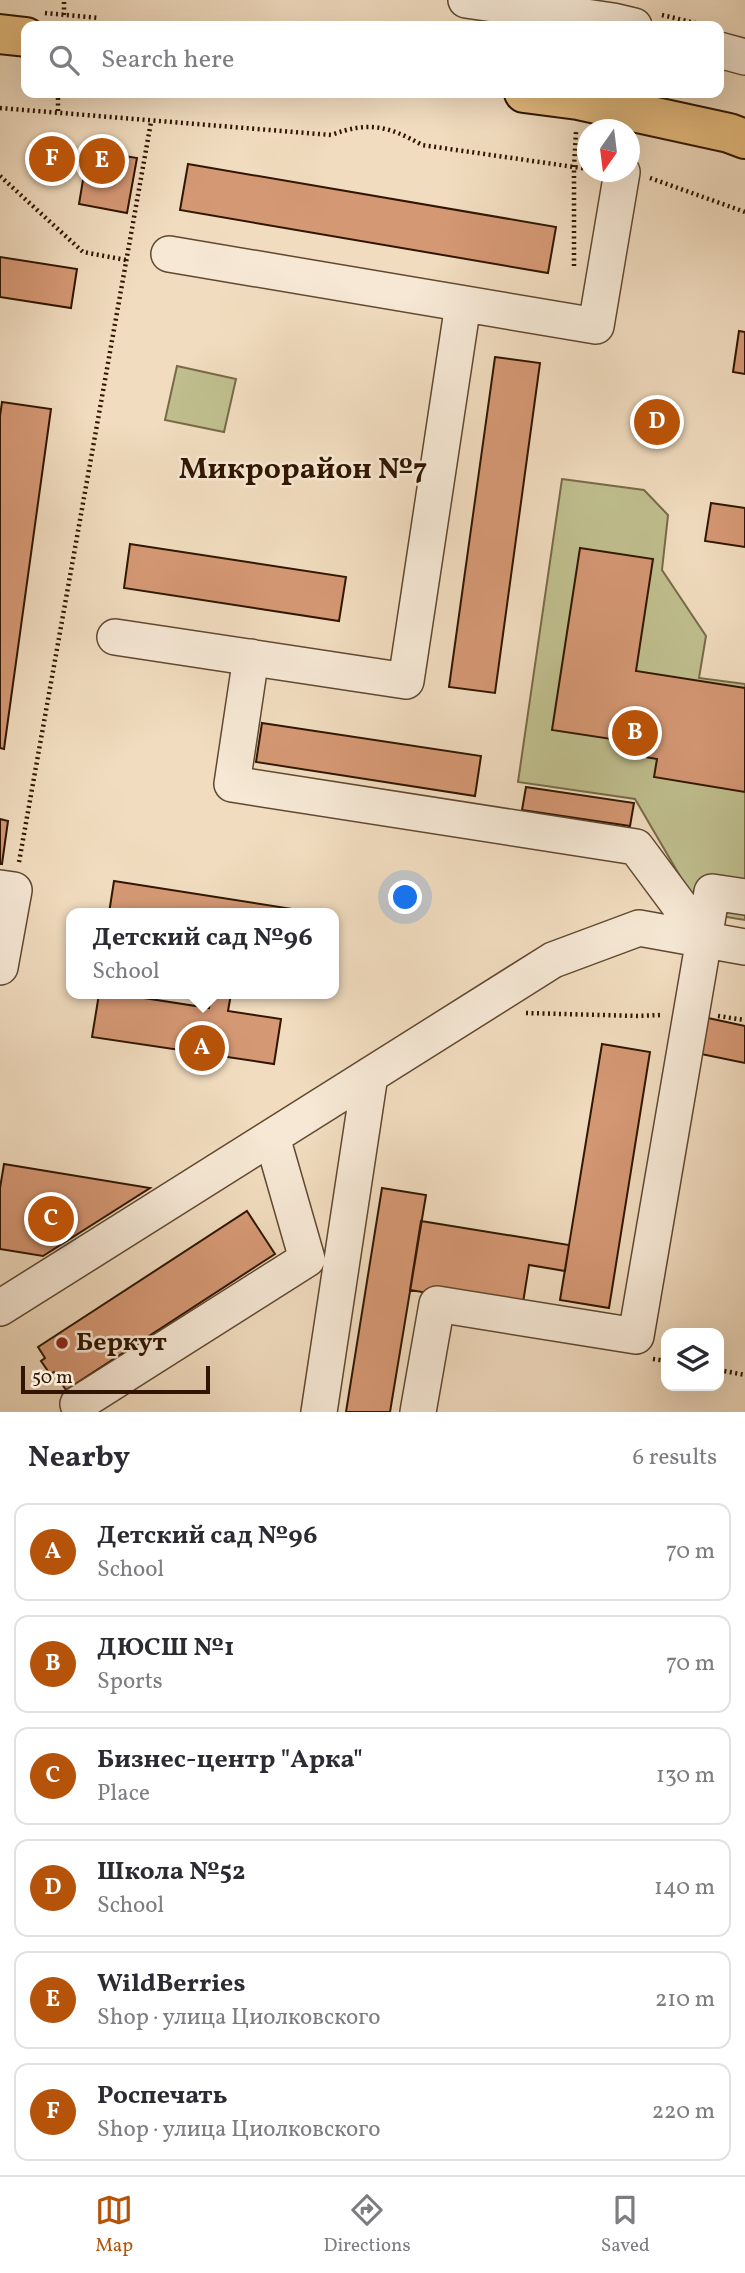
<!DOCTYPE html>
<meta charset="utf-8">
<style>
:root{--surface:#fff;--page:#f2f2f3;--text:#2b2b33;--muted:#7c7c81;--line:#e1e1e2;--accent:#b45309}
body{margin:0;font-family:Vollkorn,serif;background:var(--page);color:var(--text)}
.controls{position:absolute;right:21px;bottom:21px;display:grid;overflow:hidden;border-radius:14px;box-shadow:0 7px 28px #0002}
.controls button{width:63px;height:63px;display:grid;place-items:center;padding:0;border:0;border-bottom:2px solid var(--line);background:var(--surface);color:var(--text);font:35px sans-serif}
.compass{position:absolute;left:577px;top:119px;width:63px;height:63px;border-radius:50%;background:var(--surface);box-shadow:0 7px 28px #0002;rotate:194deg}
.scale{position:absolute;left:21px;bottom:18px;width:189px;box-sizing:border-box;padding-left:7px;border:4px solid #301600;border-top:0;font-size:19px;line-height:24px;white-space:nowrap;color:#301600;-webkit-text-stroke:5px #f6e8d5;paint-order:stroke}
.you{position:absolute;left:406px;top:898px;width:24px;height:24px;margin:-18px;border:5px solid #fff;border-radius:50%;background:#1a73e8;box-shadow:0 0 0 10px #1a73e833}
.badge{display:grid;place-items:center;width:46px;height:46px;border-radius:50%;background:var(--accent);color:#fff;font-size:23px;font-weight:700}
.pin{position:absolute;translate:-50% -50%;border:4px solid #fff;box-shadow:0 2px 7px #0006}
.popup{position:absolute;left:66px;top:908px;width:273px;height:91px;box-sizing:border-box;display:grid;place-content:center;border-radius:14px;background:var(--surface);filter:drop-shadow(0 2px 5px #0005);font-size:23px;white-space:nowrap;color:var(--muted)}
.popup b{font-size:26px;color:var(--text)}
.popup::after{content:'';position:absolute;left:50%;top:100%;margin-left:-14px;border:14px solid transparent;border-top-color:var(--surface)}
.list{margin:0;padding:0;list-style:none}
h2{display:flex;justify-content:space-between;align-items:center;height:91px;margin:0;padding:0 28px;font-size:30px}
h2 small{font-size:23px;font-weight:400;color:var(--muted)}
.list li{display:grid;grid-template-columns:46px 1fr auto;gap:21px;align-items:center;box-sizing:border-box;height:98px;margin:0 14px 14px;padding:0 14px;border:2px solid var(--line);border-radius:14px}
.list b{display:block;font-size:26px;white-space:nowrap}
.list p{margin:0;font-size:23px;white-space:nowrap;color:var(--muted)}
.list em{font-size:23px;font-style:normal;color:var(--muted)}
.icon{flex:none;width:38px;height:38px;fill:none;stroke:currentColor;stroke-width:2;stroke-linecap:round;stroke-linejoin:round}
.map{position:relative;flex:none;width:745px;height:1412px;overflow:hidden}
.search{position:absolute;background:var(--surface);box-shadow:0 7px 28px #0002;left:21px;right:21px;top:21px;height:77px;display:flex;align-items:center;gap:18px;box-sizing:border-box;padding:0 24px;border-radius:14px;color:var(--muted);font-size:26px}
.sheet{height:763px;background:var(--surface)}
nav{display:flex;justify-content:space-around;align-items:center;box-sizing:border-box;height:98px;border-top:2px solid var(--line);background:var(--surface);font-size:19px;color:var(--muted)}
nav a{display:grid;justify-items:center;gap:4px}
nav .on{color:var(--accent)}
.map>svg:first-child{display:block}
.green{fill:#c0bf8e;stroke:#786a47;stroke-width:2}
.building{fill:#d59874;stroke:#301600;stroke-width:2}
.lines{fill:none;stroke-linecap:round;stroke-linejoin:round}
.minor-casing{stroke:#604830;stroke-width:38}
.major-casing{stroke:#301600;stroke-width:42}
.path{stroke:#301600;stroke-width:4.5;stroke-dasharray:2 3.5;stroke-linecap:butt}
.minor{stroke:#f6e8d5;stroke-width:35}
.major{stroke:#e8be80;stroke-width:38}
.poi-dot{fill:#8f2418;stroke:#f6e8d5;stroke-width:2.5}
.labels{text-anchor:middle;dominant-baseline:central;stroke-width:5;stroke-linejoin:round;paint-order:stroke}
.poi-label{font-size:26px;font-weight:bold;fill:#301600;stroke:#f6e8d5;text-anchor:start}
.quarter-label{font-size:30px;font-weight:bold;fill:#301600;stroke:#f6e8d5}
</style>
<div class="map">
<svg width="745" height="1412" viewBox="0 0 745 1412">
<rect width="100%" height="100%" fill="#f1dcbf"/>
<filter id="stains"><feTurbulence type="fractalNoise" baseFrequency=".00286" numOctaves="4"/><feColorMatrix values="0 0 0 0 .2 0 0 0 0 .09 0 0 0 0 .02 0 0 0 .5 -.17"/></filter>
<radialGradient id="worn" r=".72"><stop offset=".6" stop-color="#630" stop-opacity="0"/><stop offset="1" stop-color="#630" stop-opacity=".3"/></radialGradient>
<path class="green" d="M 177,366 L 236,379 L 224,432 L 165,420 Z
M 562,479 L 644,490 L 668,515 L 662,570 L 706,636 L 699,678 L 745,684 L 745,920 L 697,912 L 691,895 L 635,799 L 518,782 Z"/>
<path class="building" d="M 88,150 L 137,158 L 127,213 L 79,204 Z
M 188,164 L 556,227 L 548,273 L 180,210 Z
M 0,257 L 77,269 L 71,308 L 0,297 Z
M 739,331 L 745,332 L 745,374 L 733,372 Z
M 495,357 L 540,363 L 495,693 L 449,687 Z
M 2,402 L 51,409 L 4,749 L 0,748 L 0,416 Z
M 711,503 L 745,508 L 745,547 L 705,541 Z
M 130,544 L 346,577 L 339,621 L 124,588 Z
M 580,548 L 653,559 L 636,671 L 745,688 L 745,792 L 654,777 L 657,759 L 623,753 L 625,741 L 552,730 Z
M 262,723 L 481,756 L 475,796 L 256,762 Z
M 526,787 L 634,803 L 630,826 L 522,810 Z
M 0,819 L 8,821 L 2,864 L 0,864 Z
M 114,881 L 299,910 L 299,913 L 109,913 Z
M 99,994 L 118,994 L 209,1008 L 211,994 L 231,994 L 228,1011 L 281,1019 L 274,1064 L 92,1037 Z
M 708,1018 L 745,1026 L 745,1063 L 701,1054 Z
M 602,1044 L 650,1052 L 609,1308 L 560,1300 Z
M 4,1164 L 150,1188 L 43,1256 L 0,1249 L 0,1188 Z
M 382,1188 L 426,1195 L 390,1412 L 346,1412 Z
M 247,1211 L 275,1254 L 66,1390 L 54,1372 L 50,1374 L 41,1361 L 45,1358 L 38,1347 Z
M 421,1221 L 569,1245 L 565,1271 L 529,1265 L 522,1309 L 410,1290 Z"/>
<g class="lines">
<defs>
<path id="minor" d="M 466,0 L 613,21 L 634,26
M 719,50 L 745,57
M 169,254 L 596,326 L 622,172
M 115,637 L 406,681 L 463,304
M 251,657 L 232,784 L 636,847 L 705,940
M 0,888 L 14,890 L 0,967
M 0,1308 L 553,960 L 639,928 L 745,947
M 78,1404 L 307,1259 L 272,1137
M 319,1412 L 370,1075
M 418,1412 L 437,1304 L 636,1336 L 712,892 L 745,897"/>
<path id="major" d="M 0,34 L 26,37
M 524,93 L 578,100 L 729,133 L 745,139"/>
</defs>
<use href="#minor" class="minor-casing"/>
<use href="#major" class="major-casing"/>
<path class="path" d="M 45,13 L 99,18
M 64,15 L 64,0
M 662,15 L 704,25
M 0,108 L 331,135 C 368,121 389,126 422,145 L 588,169
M 58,111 L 58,93
M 0,176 L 83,252 L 126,260
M 650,178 L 745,212
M 574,266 L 574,167 L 576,132
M 19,862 L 151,122
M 526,1013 L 638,1016 L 661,1015
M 718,1016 L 745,1020
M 653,1359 L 666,1361
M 719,1370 L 745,1375"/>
<use href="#minor" class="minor"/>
<use href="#major" class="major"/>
</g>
<circle class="poi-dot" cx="62" cy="1343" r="7"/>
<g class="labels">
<g class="poi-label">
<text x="76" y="1343">Беркут</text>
</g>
<g class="quarter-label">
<text x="303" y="470">Микрорайон №7</text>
</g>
</g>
<rect width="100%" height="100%" filter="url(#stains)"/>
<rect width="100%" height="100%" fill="url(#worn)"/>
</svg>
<div class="controls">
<button><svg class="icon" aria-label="layers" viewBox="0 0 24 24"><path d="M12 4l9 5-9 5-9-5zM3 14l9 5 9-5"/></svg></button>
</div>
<svg class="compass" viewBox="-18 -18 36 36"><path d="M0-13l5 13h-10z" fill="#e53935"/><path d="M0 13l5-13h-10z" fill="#7c7c81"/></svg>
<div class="scale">50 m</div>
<div class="you"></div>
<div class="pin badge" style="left:202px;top:1048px">A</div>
<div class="popup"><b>Детский сад №96</b>School</div>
<div class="pin badge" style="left:635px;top:733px">B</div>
<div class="pin badge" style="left:51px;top:1219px">C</div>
<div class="pin badge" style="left:657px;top:422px">D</div>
<div class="pin badge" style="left:102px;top:161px">E</div>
<div class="pin badge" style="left:52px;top:159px">F</div>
<div class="search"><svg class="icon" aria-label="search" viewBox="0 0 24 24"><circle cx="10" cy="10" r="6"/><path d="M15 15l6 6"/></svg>Search here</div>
</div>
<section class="sheet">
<h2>Nearby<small>6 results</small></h2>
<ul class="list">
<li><span class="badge">A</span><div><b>Детский сад №96</b><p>School</p></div><em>70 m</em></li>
<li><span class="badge">B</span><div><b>ДЮСШ №1</b><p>Sports</p></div><em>70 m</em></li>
<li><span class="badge">C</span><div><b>Бизнес-центр &quot;Арка&quot;</b><p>Place</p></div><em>130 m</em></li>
<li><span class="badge">D</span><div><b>Школа №52</b><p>School</p></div><em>140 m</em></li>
<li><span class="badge">E</span><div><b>WildBerries</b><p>Shop · улица Циолковского</p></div><em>210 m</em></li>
<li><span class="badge">F</span><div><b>Роспечать</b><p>Shop · улица Циолковского</p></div><em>220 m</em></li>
</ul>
</section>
<nav>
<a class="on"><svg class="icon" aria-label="map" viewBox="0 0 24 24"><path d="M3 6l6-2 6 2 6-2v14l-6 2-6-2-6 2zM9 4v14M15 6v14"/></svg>Map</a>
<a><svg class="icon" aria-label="directions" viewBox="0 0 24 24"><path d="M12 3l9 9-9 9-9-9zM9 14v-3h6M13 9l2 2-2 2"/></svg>Directions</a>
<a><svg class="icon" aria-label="saved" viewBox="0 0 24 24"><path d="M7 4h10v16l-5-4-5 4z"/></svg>Saved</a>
</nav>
